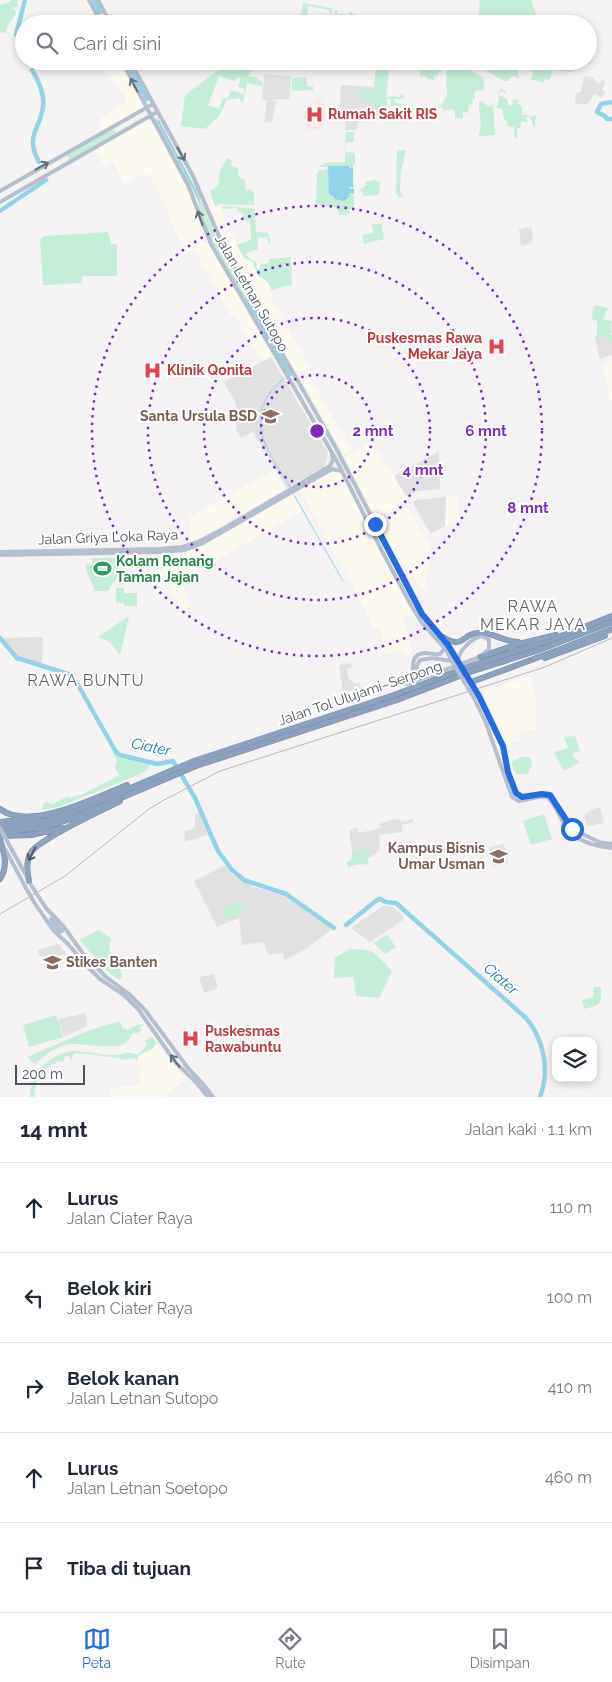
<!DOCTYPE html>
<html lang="id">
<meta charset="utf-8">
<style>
:root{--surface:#fff;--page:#f6f6f7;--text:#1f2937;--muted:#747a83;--line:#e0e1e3;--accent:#236bde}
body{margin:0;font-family:Raleway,sans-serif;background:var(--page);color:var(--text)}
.controls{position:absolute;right:15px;bottom:15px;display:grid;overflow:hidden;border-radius:10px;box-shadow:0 2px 8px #0003}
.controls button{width:45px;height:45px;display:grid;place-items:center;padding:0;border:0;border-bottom:1px solid var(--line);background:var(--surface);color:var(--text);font:25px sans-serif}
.scale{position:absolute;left:15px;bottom:12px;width:70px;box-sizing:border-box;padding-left:5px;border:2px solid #4b545f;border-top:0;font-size:14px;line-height:18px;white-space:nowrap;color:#4b545f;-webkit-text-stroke:4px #fff;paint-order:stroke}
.stop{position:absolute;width:15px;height:15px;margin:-11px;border:4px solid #236bde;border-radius:50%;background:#fff}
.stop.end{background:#236bde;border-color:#fff;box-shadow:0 1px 5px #0008}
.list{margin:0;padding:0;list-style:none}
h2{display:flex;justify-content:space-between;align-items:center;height:65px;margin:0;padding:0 20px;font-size:21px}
h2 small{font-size:16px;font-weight:400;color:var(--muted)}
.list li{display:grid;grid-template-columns:32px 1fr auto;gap:15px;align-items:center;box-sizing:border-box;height:90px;padding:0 20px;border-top:1px solid var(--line)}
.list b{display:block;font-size:19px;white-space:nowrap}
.list p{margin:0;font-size:16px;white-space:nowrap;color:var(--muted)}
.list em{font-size:16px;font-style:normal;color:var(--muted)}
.icon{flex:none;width:28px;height:28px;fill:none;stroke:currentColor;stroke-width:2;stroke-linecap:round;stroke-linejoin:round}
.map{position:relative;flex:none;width:612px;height:1097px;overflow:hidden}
.search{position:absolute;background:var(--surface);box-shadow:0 2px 8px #0003;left:15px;right:15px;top:15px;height:55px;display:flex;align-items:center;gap:12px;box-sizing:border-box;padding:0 18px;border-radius:28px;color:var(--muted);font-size:19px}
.sheet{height:515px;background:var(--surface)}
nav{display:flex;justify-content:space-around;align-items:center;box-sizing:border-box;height:70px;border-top:1px solid var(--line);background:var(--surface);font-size:14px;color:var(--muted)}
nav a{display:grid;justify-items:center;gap:2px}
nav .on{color:var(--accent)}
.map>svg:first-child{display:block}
.commercial{fill:#fcf9ef}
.education{fill:#e2e1e1}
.medical{fill:#fbe9e6}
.green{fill:#c4eed7;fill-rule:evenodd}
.water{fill:#93d3e9}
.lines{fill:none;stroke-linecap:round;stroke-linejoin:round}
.stream{stroke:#93d3e9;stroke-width:1}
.river{stroke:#93d3e9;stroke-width:4.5}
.highway-casing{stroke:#788daa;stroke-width:6}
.major{stroke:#b4c0cf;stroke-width:4}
.highway{stroke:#8da2be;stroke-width:5}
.rail{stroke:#b5b7bc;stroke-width:1}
.major-bridge{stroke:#b4c0cf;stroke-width:4}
.oneway{stroke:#656f7b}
.oneway2{stroke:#525c68}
.route{stroke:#236bde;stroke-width:6}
.ring{fill:none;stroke:#7b2cbf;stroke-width:2.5;stroke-dasharray:2.5 5}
.labels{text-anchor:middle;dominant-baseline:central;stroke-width:4;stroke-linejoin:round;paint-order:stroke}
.health-label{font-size:14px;font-weight:bold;fill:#be3a42;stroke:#fff;text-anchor:start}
.street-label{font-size:14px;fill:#4b545f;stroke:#fff}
.education-label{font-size:14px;font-weight:bold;fill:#785e54;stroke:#fff;text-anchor:end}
.leisure-label{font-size:14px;font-weight:bold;fill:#27864d;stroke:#fff;text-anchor:start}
.water-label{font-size:15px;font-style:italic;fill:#137da2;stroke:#fff}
.quarter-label{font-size:16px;letter-spacing:1px;fill:#5f6267;stroke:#fff}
.centre{fill:#7b2cbf;stroke:#fff;stroke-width:2.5}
.ring-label{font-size:15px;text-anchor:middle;font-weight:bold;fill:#7b2cbf;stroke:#fff;stroke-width:4;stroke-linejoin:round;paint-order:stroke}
</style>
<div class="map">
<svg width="612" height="1097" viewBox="0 0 612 1097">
<rect width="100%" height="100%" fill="#f4f2f2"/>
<path class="commercial" d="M 106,61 L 119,61 L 142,104 L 139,110 L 101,132 L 99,128 L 101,118 L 125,103 L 125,98 L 103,63 Z
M 145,122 L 152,124 L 189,191 L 203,235 L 201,236 L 202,241 L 209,245 L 271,354 L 271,357 L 262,361 L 234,314 L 231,316 L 194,249 L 186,253 L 175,232 L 167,211 L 149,175 L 143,174 L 125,184 L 112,161 L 104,166 L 95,151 L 96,148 Z
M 222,206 L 227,225 L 244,258 L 252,261 L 259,277 L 264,279 L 269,284 L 272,292 L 271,299 L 311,368 L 299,372 L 293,367 L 257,307 L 221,239 L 211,209 Z
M 612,359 L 612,406 L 603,368 L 604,364 Z
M 309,377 L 352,450 L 344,454 L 303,383 Z
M 372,442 L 408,499 L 377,518 L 375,516 L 345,457 Z
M 274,470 L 285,490 L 190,542 L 190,517 Z
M 334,470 L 339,472 L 411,606 L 410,615 L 403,618 L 412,650 L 410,655 L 404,656 L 402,651 L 384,655 L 380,628 L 371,628 L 367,613 L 299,488 Z
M 292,493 L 302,511 L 180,582 L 193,606 L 182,611 L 161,576 L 162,567 Z
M 457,496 L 459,525 L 445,525 L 446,497 Z
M 405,508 L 408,508 L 431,548 L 430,572 L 425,577 L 426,587 L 422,590 L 405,562 L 399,565 L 379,524 Z
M 531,676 L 533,691 L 535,691 L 537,719 L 535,719 L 537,729 L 520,732 L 521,741 L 504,744 L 493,714 L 482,692 Z
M 157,1044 L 185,1080 L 166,1095 L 167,1097 L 111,1097 L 111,1088 L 137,1085 L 140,1081 L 141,1072 L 137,1063 L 136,1056 Z"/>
<path class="education" d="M 264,74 L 291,76 L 290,99 L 270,100 L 276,101 L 272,123 L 264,122 L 267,100 L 262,100 Z
M 584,76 L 593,78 L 597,83 L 600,84 L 601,80 L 606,81 L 602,90 L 605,92 L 602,98 L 594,94 L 588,104 L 575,104 L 576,93 L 581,92 Z
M 341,85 L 377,87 L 374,113 L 359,112 L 357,130 L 345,130 L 346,111 L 340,110 Z
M 531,227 L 533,237 L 532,243 L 521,246 L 519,229 Z
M 611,335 L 612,335 L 612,354 L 602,359 L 599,357 L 595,337 L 609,338 Z
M 271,357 L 328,453 L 324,467 L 287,488 L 253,432 L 241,438 L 236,429 L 236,404 L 224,382 Z
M 439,451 L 440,489 L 419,491 L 406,496 L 394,476 Z
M 446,497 L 445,526 L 431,534 L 414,505 L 414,502 L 416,500 Z
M 43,637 L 42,665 L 18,657 L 2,638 Z
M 351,663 L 352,667 L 347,669 L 348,677 L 354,683 L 360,683 L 361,689 L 343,692 L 339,665 Z
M 600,807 L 604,823 L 587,826 L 584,815 L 590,810 Z
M 199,813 L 208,835 L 185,842 L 184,831 L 195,828 L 195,814 Z
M 400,819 L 401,822 L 412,819 L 414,822 L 402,825 L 402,832 L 379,835 L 380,849 L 372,857 L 368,847 L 352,851 L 349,830 L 357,827 L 359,833 L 381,828 L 380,824 L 390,820 Z
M 504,844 L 508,864 L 493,866 L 489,847 Z
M 225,865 L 233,875 L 254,887 L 286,897 L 332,929 L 306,949 L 285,960 L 282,953 L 268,955 L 264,942 L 242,945 L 239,918 L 217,927 L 194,881 Z
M 383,906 L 393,907 L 403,916 L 403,920 L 370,942 L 352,929 L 352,927 Z
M 58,944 L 67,954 L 57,956 L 60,969 L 45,970 L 44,956 L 38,955 L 38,950 Z
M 214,974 L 218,988 L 204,993 L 199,977 Z
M 86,1013 L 87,1026 L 64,1037 L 58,1019 Z"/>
<path class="medical" d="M 315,98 L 321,98 L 321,103 L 325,103 L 323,130 L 306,130 L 307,119 L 304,119 L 303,110 L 306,110 L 306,108 L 311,108 L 311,104 L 315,103 Z"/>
<path class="green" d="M 12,0 L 18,0 L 17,2 L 18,7 L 9,8 L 14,9 L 16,14 L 7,26 L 6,33 L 0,32 L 0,5 L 6,4 Z
M 480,0 L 531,0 L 538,19 L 544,24 L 451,24 L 451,21 L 478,20 Z
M 303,3 L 332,8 L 331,24 L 302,23 L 300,19 ZM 308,6 L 330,10 L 330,20 L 325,20 L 324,22 L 312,20 L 312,17 L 307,17 Z
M 335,10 L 337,10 L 337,14 L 340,14 L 340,13 L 345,14 L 347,18 L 349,18 L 349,12 L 352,12 L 352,14 L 356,14 L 356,17 L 362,20 L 366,14 L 366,23 L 367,24 L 335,24 Z
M 227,61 L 261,61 L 263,66 L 256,66 L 248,76 L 258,78 L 258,80 L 262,81 L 262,86 L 247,83 L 243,102 L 241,102 L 240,98 L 227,100 L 219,116 L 205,129 L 181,126 L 185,95 L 224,66 ZM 219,76 L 235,81 L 237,77 L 241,78 L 238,87 L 244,89 L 244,94 L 231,90 L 228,98 L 223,98 L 219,109 L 208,105 Z
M 376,61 L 390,65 L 386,98 L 392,96 L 400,97 L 401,93 L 405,97 L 404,99 L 394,99 L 394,103 L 403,104 L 399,107 L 391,106 L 391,99 L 387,99 L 386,112 L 379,115 L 374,113 L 375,103 L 358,99 L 359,89 L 376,89 L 376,87 L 374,87 Z
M 446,61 L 453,61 L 484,78 L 484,90 L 474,91 L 475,98 L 472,100 L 473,104 L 469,105 L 468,113 L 463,112 L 463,118 L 455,118 L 455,111 L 452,109 L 443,110 L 443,108 L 440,107 L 447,96 Z
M 470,61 L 493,61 L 493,64 L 509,63 L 509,61 L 572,61 L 570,67 L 574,70 L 574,71 L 571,71 L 571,72 L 553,70 L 549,80 L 545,79 L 544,83 L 529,79 L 532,77 L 533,72 C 527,68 522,67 517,68 L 519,78 L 512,76 L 508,81 L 504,81 Z
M 421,65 L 432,65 L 432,68 L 436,68 L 436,65 L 441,66 L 441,72 L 439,72 L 438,76 L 434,76 L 435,80 L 427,79 L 427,77 L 420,76 Z
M 306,77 L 307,86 L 313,86 L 313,90 L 292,91 L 292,78 Z
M 500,88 L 507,92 L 505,94 L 504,92 L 500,91 L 499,95 L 507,99 L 509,106 L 513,105 L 512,100 L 517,99 L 519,101 L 518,103 L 522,107 L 522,114 L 533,116 L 536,115 L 537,116 L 535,120 L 535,127 L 533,126 L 530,116 L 526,117 L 528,122 L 521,122 L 520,128 L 517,128 L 517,139 L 514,138 L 514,127 L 508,126 L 506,120 L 504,119 L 502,109 L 496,108 L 497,106 L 500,106 L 498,106 L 499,94 L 495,93 L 499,92 Z
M 482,101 L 489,107 L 493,105 L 495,135 L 479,136 L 481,123 L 479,106 L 479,103 Z
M 157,117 L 201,197 L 216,238 L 252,303 L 248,305 L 209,237 L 197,199 L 155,119 ZM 159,120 L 197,192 L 203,204 L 201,204 L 157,121 Z
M 113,129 L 116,133 L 68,161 L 69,158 L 67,155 L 103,134 Z
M 346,132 L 354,132 L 354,142 L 346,142 L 346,152 L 355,153 L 355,164 L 353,165 L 354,209 L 349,209 L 350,214 L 339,215 L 338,210 L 334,207 L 316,204 L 317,174 L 319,170 L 327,170 L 327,167 L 319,167 C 327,159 336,164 345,162 Z
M 397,150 L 406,150 L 401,172 L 400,192 L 404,197 L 400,197 L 396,194 Z
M 229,158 L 232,161 L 231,166 L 239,169 L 238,175 L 241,179 L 245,179 L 246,191 L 250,189 L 254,194 L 254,205 L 219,204 L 215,206 L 210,191 L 218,186 C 219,175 220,165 229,158 Z
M 375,180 L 380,182 L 379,195 L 364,196 L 363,193 L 360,190 L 367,185 L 364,182 Z
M 222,206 L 255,209 L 256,232 L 268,233 L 271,243 L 268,243 L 268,237 L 257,238 L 258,249 L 245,254 L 253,261 L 256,261 L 257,269 L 260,269 L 260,265 L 269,263 L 269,259 L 291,257 L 292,285 L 281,287 L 272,291 C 269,283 267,279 259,277 L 252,261 L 244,258 L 237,245 L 251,240 L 250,221 L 244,220 L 243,213 L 238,212 L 237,208 L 223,209 Z
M 371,224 L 382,224 L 384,239 L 364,244 L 362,235 L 374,233 Z
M 108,232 L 111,244 L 117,244 L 117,276 L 82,276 L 82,283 L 43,285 L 40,240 L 44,236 Z
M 595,305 L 608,308 L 603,319 L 612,321 L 611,335 L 612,336 L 612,342 L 608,340 L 609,338 L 595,337 L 597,334 L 597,321 L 592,320 L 593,307 L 595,307 Z
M 92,558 L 117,558 L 117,578 L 112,584 L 108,591 L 95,591 C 92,579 86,578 86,564 L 92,564 Z
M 116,588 L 124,588 L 124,593 L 137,593 L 137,606 L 124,606 L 124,603 L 116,603 Z
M 129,616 L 120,655 L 110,642 L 98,637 Z
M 575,736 L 580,751 L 573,753 L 573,756 L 580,762 L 564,771 L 554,752 L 568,748 L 564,737 Z
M 115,752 L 120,757 L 150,764 L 146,771 L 133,777 L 59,807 L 41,810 L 45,802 L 53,804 L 68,796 L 69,798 L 83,794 L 120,775 L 115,768 L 117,760 L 113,753 Z
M 521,757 L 530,757 L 532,763 L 528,774 L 517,774 L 513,769 L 512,762 Z
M 544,814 L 552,839 L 531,845 L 523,821 Z
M 368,847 L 372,857 L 367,858 L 369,864 L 354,865 L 349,868 L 346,863 L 352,859 L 352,851 Z
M 238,899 L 245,912 L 227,921 L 221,908 Z
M 98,930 L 111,938 L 109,950 L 121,971 L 122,978 L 119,980 L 104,969 L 80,940 Z
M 387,935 L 396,947 L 385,954 L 374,943 Z
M 349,949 C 375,949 374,952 392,971 L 379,998 L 356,996 L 353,977 L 334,978 L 335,958 Z
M 594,987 L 601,987 C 601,1004 601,1005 584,1009 L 582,1000 L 593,997 Z
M 56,1015 L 63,1037 L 29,1047 L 23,1025 Z
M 120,1021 L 122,1028 L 128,1030 L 134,1026 L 143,1024 L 143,1026 L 140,1026 L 141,1030 L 138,1033 L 133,1033 L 126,1043 L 119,1046 C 79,1050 72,1031 35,1064 L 27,1057 L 90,1030 Z
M 151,1037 L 152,1037 L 157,1044 L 154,1046 L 154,1048 L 138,1056 L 138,1060 L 134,1058 L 121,1060 L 120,1058 L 77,1053 L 72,1056 L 72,1061 L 68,1056 L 65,1056 L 63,1062 L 57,1061 L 55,1064 L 52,1064 L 37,1077 L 34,1097 L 30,1097 C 30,1074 51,1052 74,1051 C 87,1051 100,1055 113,1055 C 125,1055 126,1050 138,1055 L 142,1049 L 143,1050 L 147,1043 L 145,1043 L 145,1041 Z"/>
<path class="water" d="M 159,120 L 197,192 L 203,208 L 157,121 Z
M 328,166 L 349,166 L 349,168 L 353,168 L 353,182 L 349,183 L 353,183 L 353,187 L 349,186 L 349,189 L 354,189 L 354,193 L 349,193 L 349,196 L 344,201 L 335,199 L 333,196 L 329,194 Z"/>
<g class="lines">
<path class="stream" d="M 284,378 C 280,383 274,387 270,393 C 245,426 273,458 290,487
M 294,495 L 343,581"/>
<path class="river" d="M 94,0 L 100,12
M 105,20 L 107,24
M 24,44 L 22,40 L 16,35 L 25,0
M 27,61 L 28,64
M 127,61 L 147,99
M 32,70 C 38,79 45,95 43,107 C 39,132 25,135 39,162
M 612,102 L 601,104 L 597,112 L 605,116 L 607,119 L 612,119
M 0,211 L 46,180
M 248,299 L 290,374
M 0,638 L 17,658 L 68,674 L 78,685 L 116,752 L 120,755 L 157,764 L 173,761 L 195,798 L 218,851 L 232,870 L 244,880 L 286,894 L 334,928
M 346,925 L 377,900 L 380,899 L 386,902 L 396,903 L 526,1018 C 544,1039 550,1071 540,1097"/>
<defs>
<path id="highway" d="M 441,636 C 465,651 460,634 478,633 C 490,631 504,642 518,642
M 480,657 L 515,645 L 556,635
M 545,658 L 605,636
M 472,684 L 474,681 L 558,650 L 612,629
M 0,809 C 30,832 97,797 127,785
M 0,822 L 39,818
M 0,827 L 38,823 L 72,813 L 194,761 L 394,695 L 468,667 L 556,638 L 612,616
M 0,832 L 39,828 L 74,818 L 196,766 L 397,700 L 470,672 L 539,650 L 612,622
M 0,836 L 31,835 L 63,828
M 0,879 C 8,867 5,854 0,840
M 29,881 C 27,872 26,862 30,854 C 36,840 103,810 120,801"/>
</defs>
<use href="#highway" class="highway-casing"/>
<path class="major" d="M 89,0 L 102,24
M 98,0 L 111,24
M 122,61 L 188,185 L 211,244 L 338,463 L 384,555 L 411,605 L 422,623 L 447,651 L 453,663
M 130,61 L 193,176 L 222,243 L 254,304 L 336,448 L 416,603 L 425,619 L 448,645 L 458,662
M 0,191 L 153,104
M 0,202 L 157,112
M 0,552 L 160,549 L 182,547 L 198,542 L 223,529 L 330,466 L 333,460 L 332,455
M 0,555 L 160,552 L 184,550 L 203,543 L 332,469 L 341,471
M 427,676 C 420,676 416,672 417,665 L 420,660 L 433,658 L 451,661
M 409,683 C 418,671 406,656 424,653 C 429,653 435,655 440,654 L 444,649
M 407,684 L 480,657 L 489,649 L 489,640 L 482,636 C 472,638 459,650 458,661
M 479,696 L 505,752 L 508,772 L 516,793 L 522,797 L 541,794 L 550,795 L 572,829 L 599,842 L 612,844
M 474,698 L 486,723 L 512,797 L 519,801 C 527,801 537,795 546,797 C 554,799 562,824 569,831 C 580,842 598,847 612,848
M 7,841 L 27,877
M 5,849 L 26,888
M 40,899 L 46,908 L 64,927 L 84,955 L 106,977 L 129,994 L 145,1010 L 188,1068 L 203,1084 L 213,1097
M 34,902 L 53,930 L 68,944 L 84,963 L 100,979 L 124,995 L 138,1009 L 176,1063 L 196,1082 L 208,1097
M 49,922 L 58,932 L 62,931 L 51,919"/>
<use href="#highway" class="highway"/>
<path class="rail" d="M 0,914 L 65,876 L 149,809 L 164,800 L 220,771 L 545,667 L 612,638"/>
<path class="major-bridge" d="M 458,662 L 479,696
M 453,663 L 474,698
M 0,828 L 7,841
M 31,885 L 40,899
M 26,888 L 34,902"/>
</g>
<defs><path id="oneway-shaft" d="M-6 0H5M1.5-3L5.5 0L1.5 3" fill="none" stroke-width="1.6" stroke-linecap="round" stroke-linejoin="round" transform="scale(1.25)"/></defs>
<g class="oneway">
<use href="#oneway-shaft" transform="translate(134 85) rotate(-118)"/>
<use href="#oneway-shaft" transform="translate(181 154) rotate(61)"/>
<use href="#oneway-shaft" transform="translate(42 166) rotate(-29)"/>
<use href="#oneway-shaft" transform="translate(200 218) rotate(-109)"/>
<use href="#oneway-shaft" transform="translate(175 1061) rotate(-127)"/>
</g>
<use class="oneway2" href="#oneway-shaft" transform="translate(32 854) rotate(117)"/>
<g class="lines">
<path class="route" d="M 375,524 L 422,614 L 448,645 L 479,696 L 503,746 L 508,772 L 516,793 L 522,797 L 542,794 L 550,795 L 572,829"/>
</g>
<g class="ring">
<circle cx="317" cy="431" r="56"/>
<circle cx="317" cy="431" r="113"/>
<circle cx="317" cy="431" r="169"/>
<circle cx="317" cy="431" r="225"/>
</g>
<defs>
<symbol id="hospital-bare" viewBox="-9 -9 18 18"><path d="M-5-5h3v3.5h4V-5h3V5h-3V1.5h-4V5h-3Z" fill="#e0444e" stroke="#fff" stroke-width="2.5" paint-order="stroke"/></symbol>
<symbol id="school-bare" viewBox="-9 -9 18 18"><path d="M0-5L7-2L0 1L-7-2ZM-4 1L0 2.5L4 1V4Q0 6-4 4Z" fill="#8d6e63" stroke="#fff" stroke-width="2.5" paint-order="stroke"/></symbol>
<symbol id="stadium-bare" viewBox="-9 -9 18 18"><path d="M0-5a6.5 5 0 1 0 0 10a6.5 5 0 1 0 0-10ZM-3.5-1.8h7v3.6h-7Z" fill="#2e9e5b" stroke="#fff" stroke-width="2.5" paint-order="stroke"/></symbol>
<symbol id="university-bare" viewBox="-9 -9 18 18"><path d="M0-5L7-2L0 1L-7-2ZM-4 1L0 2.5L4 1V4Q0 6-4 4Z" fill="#8d6e63" stroke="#fff" stroke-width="2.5" paint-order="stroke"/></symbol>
</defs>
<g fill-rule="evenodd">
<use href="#hospital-bare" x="302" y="102" width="25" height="25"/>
<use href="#hospital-bare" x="484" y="334" width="25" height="25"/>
<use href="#hospital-bare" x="140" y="358" width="25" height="25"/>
<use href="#school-bare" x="258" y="404" width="25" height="25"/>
<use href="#stadium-bare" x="90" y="556" width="25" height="25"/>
<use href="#university-bare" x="486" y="844" width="25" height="25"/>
<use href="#university-bare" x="40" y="950" width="25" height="25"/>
<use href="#hospital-bare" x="178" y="1026" width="25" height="25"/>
</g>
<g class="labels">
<g class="health-label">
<text x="328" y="114">Rumah Sakit RIS</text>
<text x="482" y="338" text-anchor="end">Puskesmas Rawa<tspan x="482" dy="16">Mekar Jaya</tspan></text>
<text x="167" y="370">Klinik Qonita</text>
<text x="205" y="1031">Puskesmas<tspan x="205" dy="16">Rawabuntu</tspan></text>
</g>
<g class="street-label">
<text transform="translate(252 293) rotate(60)">Jalan Letnan Sutopo</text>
<text transform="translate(108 537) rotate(-2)">Jalan Griya Loka Raya</text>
<text transform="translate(360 693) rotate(-19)">Jalan Tol Ulujami–Serpong</text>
</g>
<g class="education-label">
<text x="257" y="416">Santa Ursula BSD</text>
<text x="485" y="848">Kampus Bisnis<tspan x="485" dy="16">Umar Usman</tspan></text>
<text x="66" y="962" text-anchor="start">Stikes Banten</text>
</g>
<g class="leisure-label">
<text x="116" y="561">Kolam Renang<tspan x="116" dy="16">Taman Jajan</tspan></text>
</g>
<g class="water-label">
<text transform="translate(151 747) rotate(11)">Ciater</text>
<text transform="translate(501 979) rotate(41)">Ciater</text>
</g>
<g class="quarter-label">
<text x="533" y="606">RAWA<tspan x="533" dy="18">MEKAR JAYA</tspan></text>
<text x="86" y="680">RAWA BUNTU</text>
</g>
</g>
<circle cx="317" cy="431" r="8" class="centre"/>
<g class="ring-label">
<text x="373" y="436">2 mnt</text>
<text x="486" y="436">6 mnt</text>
<text x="423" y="475">4 mnt</text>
<text x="528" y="513">8 mnt</text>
</g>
</svg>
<div class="controls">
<button><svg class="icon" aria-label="layers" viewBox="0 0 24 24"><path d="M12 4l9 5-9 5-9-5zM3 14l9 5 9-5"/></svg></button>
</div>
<div class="scale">200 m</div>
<div class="stop" style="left:572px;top:829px"></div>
<div class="stop end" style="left:375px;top:524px"></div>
<div class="search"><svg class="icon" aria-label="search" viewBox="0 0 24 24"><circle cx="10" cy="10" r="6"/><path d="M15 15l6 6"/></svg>Cari di sini</div>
</div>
<section class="sheet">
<h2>14 mnt<small>Jalan kaki · 1.1 km</small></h2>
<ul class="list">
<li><svg class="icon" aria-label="ahead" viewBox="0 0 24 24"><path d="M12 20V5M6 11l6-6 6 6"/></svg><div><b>Lurus</b><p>Jalan Ciater Raya</p></div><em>110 m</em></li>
<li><svg class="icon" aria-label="left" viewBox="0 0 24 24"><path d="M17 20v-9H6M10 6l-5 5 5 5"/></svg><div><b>Belok kiri</b><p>Jalan Ciater Raya</p></div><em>100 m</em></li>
<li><svg class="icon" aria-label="right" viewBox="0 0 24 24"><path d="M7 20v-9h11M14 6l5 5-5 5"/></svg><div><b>Belok kanan</b><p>Jalan Letnan Sutopo</p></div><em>410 m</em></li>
<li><svg class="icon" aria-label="ahead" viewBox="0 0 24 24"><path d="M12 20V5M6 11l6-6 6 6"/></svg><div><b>Lurus</b><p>Jalan Letnan Soetopo</p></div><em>460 m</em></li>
<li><svg class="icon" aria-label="arrive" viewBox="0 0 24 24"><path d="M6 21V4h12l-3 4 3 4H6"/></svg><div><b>Tiba di tujuan</b></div></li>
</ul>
</section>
<nav>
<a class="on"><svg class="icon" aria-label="map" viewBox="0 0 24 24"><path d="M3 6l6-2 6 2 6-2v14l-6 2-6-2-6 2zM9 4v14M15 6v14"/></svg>Peta</a>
<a><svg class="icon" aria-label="directions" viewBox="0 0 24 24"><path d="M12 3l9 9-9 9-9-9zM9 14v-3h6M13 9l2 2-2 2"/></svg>Rute</a>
<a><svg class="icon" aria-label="saved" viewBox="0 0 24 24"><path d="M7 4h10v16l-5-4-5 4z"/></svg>Disimpan</a>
</nav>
